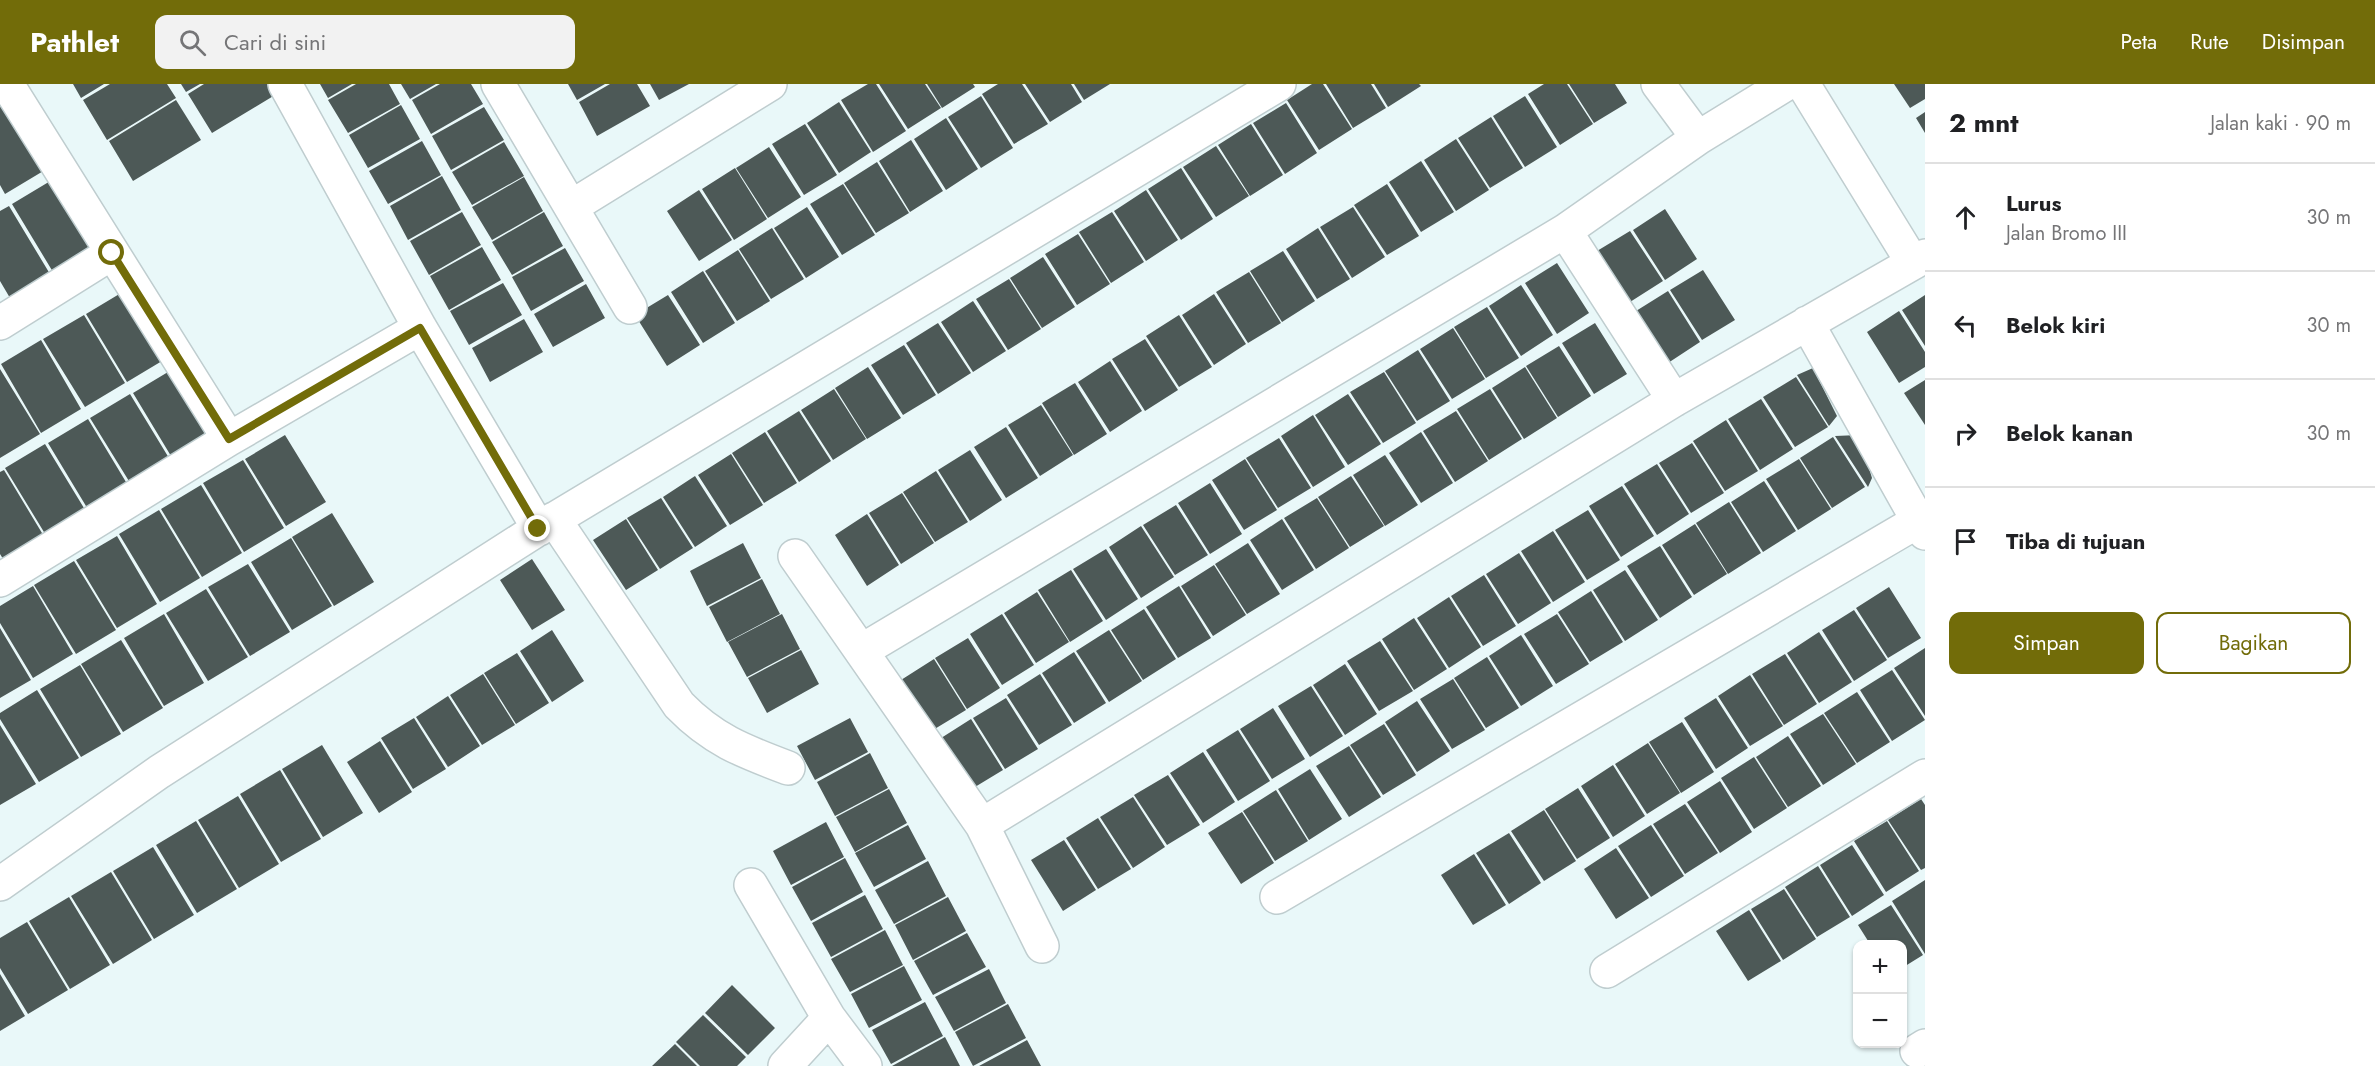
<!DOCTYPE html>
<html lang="id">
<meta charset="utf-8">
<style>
:root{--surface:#fff;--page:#f2f2f2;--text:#202124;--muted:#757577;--line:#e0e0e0;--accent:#726c09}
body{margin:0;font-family:Jost,sans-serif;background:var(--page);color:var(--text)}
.controls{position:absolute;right:18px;bottom:18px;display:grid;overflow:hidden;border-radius:12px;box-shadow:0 2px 4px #0004}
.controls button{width:54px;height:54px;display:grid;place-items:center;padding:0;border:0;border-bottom:2px solid var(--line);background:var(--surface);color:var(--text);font:30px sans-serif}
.stop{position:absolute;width:18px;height:18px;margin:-14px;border:4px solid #726c09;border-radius:50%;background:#fff}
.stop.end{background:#726c09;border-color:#fff;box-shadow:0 2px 6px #0008}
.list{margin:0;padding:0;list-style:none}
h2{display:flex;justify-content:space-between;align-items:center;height:78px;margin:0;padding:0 24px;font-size:26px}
h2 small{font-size:20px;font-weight:400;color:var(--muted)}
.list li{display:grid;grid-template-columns:39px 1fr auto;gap:18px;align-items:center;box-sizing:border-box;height:108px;padding:0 24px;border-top:2px solid var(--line)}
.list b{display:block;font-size:22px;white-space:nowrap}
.list p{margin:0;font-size:20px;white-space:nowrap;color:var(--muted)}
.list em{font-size:20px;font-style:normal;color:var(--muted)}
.actions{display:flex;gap:12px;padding:18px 24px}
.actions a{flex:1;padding:14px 0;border:2px solid var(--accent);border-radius:12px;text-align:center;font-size:21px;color:var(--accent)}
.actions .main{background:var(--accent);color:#fff}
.icon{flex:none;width:33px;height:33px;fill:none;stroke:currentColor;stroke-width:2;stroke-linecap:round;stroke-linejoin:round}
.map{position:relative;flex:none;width:1925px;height:982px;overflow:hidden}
header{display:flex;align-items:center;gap:36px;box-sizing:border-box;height:84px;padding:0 30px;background:var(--accent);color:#fff}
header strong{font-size:28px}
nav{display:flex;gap:33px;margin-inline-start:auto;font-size:21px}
.search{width:420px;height:54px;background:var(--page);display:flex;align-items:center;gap:15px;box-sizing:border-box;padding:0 21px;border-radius:12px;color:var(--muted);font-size:22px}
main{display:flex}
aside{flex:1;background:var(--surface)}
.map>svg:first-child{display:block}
.building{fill:#4d5957}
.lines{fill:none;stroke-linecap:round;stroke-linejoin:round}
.street-casing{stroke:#bfcdcf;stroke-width:36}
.street{stroke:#fff;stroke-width:33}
.route{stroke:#726c09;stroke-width:8}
</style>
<header>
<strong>Pathlet</strong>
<div class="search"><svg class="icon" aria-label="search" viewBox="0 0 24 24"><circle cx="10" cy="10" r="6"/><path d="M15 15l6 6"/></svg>Cari di sini</div>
<nav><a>Peta</a><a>Rute</a><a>Disimpan</a></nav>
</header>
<main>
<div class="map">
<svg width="1925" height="982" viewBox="0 0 1925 982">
<rect width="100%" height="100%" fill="#e9f8f9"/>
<path class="building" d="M 73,0 L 104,0 L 81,14 Z
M 110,0 L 167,0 L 176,14 L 107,56 L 83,16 Z
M 181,0 L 200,0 L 186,8 Z
M 204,0 L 275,0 L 280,8 L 212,49 L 188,10 Z
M 320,0 L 352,0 L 328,14 Z
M 356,0 L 389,0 L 400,20 L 348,49 L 328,16 Z
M 401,0 L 436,0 L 410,15 Z
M 440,0 L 471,0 L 483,20 L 431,50 L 412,16 Z
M 568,0 L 605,0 L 577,16 Z
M 610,0 L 637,0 L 650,22 L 597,52 L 579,18 Z
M 650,0 L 689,0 L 659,16 Z
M 868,0 L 876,0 L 906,47 L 873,68 L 841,16 Z
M 879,0 L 925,0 L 941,24 L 908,45 Z
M 927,0 L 973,0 L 975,3 L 942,24 Z
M 998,0 L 1022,0 L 1048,40 L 1014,60 L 982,10 Z
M 1025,0 L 1071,0 L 1082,18 L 1050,38 Z
M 1074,0 L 1110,0 L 1084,16 Z
M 1312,0 L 1323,0 L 1352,45 L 1319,66 L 1287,16 Z
M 1326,0 L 1371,0 L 1386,24 L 1353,44 Z
M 1374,0 L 1419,0 L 1421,2 L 1388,23 Z
M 1544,0 L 1567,0 L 1593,40 L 1560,61 L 1528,10 Z
M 1569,0 L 1615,0 L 1627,19 L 1594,39 Z
M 1894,0 L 1925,0 L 1925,15 L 1910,24 Z
M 981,12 L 1013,64 L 981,84 L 948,33 Z
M 1525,12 L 1557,63 L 1525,83 L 1493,32 Z
M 176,16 L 201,56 L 133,97 L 109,57 Z
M 5,18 L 45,86 L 5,110 L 0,101 L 0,21 Z
M 839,18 L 871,68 L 839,89 L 807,39 Z
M 1286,19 L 1317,69 L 1285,90 L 1253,39 Z
M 401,21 L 420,55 L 368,84 L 349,51 Z
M 484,23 L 504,56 L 451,86 L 432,52 Z
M 1925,28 L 1925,49 L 1916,34 Z
M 1491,33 L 1523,84 L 1490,104 L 1458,54 Z
M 946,34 L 978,85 L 946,106 L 914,55 Z
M 805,40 L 837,91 L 804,111 L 772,60 Z
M 1251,40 L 1283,91 L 1250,112 L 1218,61 Z
M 1456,55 L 1489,106 L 1456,127 L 1424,76 Z
M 911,56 L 943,107 L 910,128 L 879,77 Z
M 422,57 L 441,91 L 388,120 L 369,87 Z
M 504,58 L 524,92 L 472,121 L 452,88 Z
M 1216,62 L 1249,112 L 1216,133 L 1183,83 Z
M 769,63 L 801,113 L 768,134 L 736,84 Z
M 1421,77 L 1454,128 L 1421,148 L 1389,98 Z
M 877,78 L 909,129 L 876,149 L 844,99 Z
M 735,84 L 767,135 L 734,156 L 702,105 Z
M 1181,84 L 1213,135 L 1181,156 L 1148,105 Z
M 442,92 L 461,126 L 408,156 L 390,122 Z
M 524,93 L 543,127 L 492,156 L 472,123 Z
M 52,96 L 93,165 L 53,188 L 12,120 Z
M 843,100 L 875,151 L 842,171 L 810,120 Z
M 1387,100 L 1419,152 L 1387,171 L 1354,121 Z
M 699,106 L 732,156 L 699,177 L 667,127 Z
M 1146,106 L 1178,156 L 1146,177 L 1114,127 Z
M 9,122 L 50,190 L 10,214 L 0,197 L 0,127 Z
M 807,123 L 839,173 L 806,194 L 774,144 Z
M 1353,123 L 1385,173 L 1352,194 L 1320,143 Z
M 1665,125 L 1697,175 L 1665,196 L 1633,146 Z
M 462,128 L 481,161 L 429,191 L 410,157 Z
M 544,128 L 563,162 L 512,191 L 492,158 Z
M 1112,128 L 1144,178 L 1111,199 L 1079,148 Z
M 772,144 L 804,195 L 771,215 L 739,165 Z
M 1318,144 L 1350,195 L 1317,215 L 1286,165 Z
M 1630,147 L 1663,197 L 1630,218 L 1597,167 Z
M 1078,150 L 1110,200 L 1077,221 L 1045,170 Z
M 482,163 L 501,196 L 449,226 L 430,192 Z
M 565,164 L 584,197 L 531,227 L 512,193 Z
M 738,166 L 770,217 L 737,237 L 705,187 Z
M 1283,167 L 1315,217 L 1282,238 L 1250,187 Z
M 1043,173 L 1075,223 L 1042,244 L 1010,194 Z
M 1557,179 L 1589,229 L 1557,250 L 1525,199 Z
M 1703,186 L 1735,236 L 1702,256 L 1670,206 Z
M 703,187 L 735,239 L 703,259 L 671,208 Z
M 1249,188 L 1281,239 L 1248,259 L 1216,208 Z
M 1009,195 L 1041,245 L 1008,266 L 976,215 Z
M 503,199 L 522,231 L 469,261 L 450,227 Z
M 586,200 L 605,234 L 553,263 L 534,230 Z
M 1521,201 L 1553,251 L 1521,272 L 1489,222 Z
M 126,206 L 167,274 L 127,298 L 86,230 Z
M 1668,207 L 1700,258 L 1668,279 L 1636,227 Z
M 1214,210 L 1246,260 L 1214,281 L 1182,231 Z
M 668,211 L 700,261 L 667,282 L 635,231 Z
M 1925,211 L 1925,262 L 1902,226 Z
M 973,217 L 1006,267 L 973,288 L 941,238 Z
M 1487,223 L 1519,274 L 1486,294 L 1454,243 Z
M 1899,227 L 1925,268 L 1925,283 L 1899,299 L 1867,248 Z
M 84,231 L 125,299 L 85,323 L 43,255 Z
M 1179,231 L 1212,283 L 1179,303 L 1146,252 Z
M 524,235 L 543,268 L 490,298 L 472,264 Z
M 938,239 L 971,289 L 938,310 L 906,259 Z
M 1595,239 L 1627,290 L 1594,310 L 1562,259 Z
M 1453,244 L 1485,295 L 1452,315 L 1420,265 Z
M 1145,255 L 1178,306 L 1145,327 L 1112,275 Z
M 41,256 L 81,325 L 41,349 L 1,280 Z
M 904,261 L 936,311 L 903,331 L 871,281 Z
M 1559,262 L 1591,312 L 1558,333 L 1526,282 Z
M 1418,266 L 1450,317 L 1417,337 L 1385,287 Z
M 1110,277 L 1142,327 L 1110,348 L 1078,298 Z
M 868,283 L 901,334 L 867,355 L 835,304 Z
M 1525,283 L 1557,334 L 1524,355 L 1492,304 Z
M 1813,284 L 1837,332 L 1829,342 L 1797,291 Z
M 0,285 L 40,350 L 0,374 Z
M 173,285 L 214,353 L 174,377 L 133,309 Z
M 1384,288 L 1416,339 L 1383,359 L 1350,308 Z
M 1796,293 L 1828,343 L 1795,363 L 1763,313 Z
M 1925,296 L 1925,341 L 1904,309 Z
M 1075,299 L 1107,350 L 1074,371 L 1042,319 Z
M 834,305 L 866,355 L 833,376 L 801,326 Z
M 1490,305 L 1522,355 L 1489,376 L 1457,325 Z
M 130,310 L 172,379 L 132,402 L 90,334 Z
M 1348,310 L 1381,360 L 1348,381 L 1315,331 Z
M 1761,315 L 1793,365 L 1760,386 L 1728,335 Z
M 1041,321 L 1073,371 L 1040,392 L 1008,341 Z
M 799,327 L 831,377 L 799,398 L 767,347 Z
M 1456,327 L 1488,377 L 1455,398 L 1423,347 Z
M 1313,331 L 1345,383 L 1313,403 L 1281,352 Z
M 88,335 L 129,403 L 89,427 L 48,359 Z
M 1726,336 L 1758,387 L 1725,407 L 1693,357 Z
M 1006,343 L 1038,394 L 1006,414 L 974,363 Z
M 765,348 L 797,399 L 764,419 L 732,369 Z
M 1421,348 L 1453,399 L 1421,419 L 1389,369 Z
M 285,351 L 326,418 L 286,442 L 245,375 Z
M 1859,351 L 1872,394 L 1868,403 L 1835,352 Z
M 1833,353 L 1865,403 L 1832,424 L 1800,374 Z
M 1279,354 L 1311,404 L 1278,424 L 1246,374 Z
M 1692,359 L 1724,409 L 1691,429 L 1659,379 Z
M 45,360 L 87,429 L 47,453 L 5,384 Z
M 970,366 L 1002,416 L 970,437 L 938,386 Z
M 731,370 L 763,421 L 730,441 L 698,391 Z
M 1385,371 L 1418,421 L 1385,442 L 1353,391 Z
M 1245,375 L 1277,426 L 1244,446 L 1212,396 Z
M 1799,375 L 1831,425 L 1798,446 L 1766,395 Z
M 243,376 L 284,444 L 244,468 L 203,399 Z
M 1657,380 L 1689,430 L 1657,451 L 1624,400 Z
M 4,386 L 45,454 L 5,478 L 0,470 L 0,388 Z
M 936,387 L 968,438 L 935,458 L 903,408 Z
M 695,392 L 727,442 L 695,463 L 663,413 Z
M 1351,392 L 1384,442 L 1350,463 L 1318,413 Z
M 1764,397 L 1796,447 L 1763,468 L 1731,418 Z
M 1210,399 L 1242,450 L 1210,470 L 1178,419 Z
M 201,401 L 242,469 L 202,493 L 161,425 Z
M 1622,402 L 1654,452 L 1621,473 L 1589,422 Z
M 902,409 L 934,459 L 901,480 L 869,429 Z
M 661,414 L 693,464 L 660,485 L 627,434 Z
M 1317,414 L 1349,464 L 1316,485 L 1284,434 Z
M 1729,418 L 1761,469 L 1728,490 L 1696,439 Z
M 1176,421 L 1208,471 L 1175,491 L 1143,441 Z
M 159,426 L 200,494 L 160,518 L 119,450 Z
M 1588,426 L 1620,476 L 1587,496 L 1555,446 Z
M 332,429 L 374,498 L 334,522 L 292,453 Z
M 867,430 L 899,481 L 867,502 L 835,451 Z
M 626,435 L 658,486 L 626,506 L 593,456 Z
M 1282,435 L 1314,486 L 1282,506 L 1250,456 Z
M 1695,440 L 1727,490 L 1694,511 L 1662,461 Z
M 1141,442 L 1174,493 L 1141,514 L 1109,463 Z
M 1553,447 L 1585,498 L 1553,518 L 1521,467 Z
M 117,452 L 157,520 L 117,544 L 76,476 Z
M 291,454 L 332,522 L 292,546 L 251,478 Z
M 743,459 L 761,494 L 707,522 L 690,487 Z
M 1248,459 L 1280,510 L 1247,530 L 1215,480 Z
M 1660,462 L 1692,513 L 1660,534 L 1627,482 Z
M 1106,465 L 1138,515 L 1106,536 L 1073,485 Z
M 1519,469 L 1551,519 L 1518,540 L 1486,490 Z
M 532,475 L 565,526 L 532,546 L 500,496 Z
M 74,477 L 116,546 L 76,570 L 34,501 Z
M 248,480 L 290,548 L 250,572 L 208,503 Z
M 1214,481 L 1246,531 L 1213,552 L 1181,502 Z
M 1071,486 L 1103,537 L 1070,558 L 1038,506 Z
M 1625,486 L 1658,536 L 1625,557 L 1593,506 Z
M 1484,491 L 1516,542 L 1483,562 L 1451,512 Z
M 762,495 L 780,530 L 727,558 L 709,523 Z
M 33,502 L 73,570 L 33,594 L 0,539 L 0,522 Z
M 1179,502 L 1211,554 L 1178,574 L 1146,523 Z
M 1889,503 L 1921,554 L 1888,574 L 1856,524 Z
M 206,505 L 248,573 L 208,597 L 166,529 Z
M 1591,507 L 1623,558 L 1590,578 L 1558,528 Z
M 1037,508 L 1069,558 L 1036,579 L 1004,529 Z
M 1449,513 L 1481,563 L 1449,584 L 1417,534 Z
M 1144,525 L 1176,575 L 1143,596 L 1111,546 Z
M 1854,526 L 1887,576 L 1854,597 L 1822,546 Z
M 164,530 L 204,599 L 164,622 L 124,554 Z
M 782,530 L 800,565 L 747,593 L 728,558 Z
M 1002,530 L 1034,581 L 1002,601 L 970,550 Z
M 1557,530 L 1589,580 L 1556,600 L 1524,550 Z
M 1414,534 L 1447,585 L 1414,606 L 1382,555 Z
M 0,544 L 31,596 L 0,614 Z
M 552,546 L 584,597 L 552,618 L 520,567 Z
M 1109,546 L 1142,597 L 1109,618 L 1076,567 Z
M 1819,548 L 1852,598 L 1819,619 L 1787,569 Z
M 1521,551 L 1553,602 L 1521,622 L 1489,572 Z
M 968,554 L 1000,604 L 967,625 L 935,574 Z
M 121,556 L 163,624 L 123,648 L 81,580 Z
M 1380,557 L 1413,607 L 1379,627 L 1347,577 Z
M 1925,564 L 1925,632 L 1894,584 Z
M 801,566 L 819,600 L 767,629 L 748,594 Z
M 1074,568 L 1106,619 L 1074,639 L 1042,589 Z
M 517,569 L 549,619 L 516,640 L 484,589 Z
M 1785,570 L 1817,620 L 1784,641 L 1752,590 Z
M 1487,573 L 1519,624 L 1486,644 L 1454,594 Z
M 934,575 L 966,626 L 933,646 L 901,596 Z
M 1345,580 L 1377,630 L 1345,651 L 1313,601 Z
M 80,581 L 121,650 L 81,673 L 40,605 Z
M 1892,586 L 1925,636 L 1892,657 L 1860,606 Z
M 483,590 L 515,641 L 482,661 L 450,611 Z
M 1040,590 L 1072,641 L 1039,661 L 1007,611 Z
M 1750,591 L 1783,642 L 1750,662 L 1718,612 Z
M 1453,595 L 1485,646 L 1452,665 L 1420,615 Z
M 1311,602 L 1343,652 L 1310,673 L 1278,622 Z
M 37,606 L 79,674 L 39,698 L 0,635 L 0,629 Z
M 1857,608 L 1890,658 L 1857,679 L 1824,629 Z
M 448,612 L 480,662 L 448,683 L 416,633 Z
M 1006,614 L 1038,665 L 1005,685 L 973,634 Z
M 1716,614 L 1748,664 L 1716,685 L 1684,634 Z
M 1417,617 L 1450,667 L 1417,688 L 1385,638 Z
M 1273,624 L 1305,675 L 1272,695 L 1240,645 Z
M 1823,630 L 1856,680 L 1823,701 L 1790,650 Z
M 414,634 L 446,685 L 413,705 L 381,654 Z
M 850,634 L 868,668 L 815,696 L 797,662 Z
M 971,635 L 1003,686 L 970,706 L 938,656 Z
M 1682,638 L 1714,688 L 1681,709 L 1649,658 Z
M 1384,640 L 1416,691 L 1383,711 L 1350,661 Z
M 0,641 L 36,700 L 0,721 Z
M 1238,646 L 1270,697 L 1238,717 L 1206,666 Z
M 1788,652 L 1821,702 L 1788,723 L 1756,673 Z
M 380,657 L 412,708 L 379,729 L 347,678 Z
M 1648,659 L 1680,709 L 1647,730 L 1615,680 Z
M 322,661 L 363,729 L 323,753 L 282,685 Z
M 1349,662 L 1381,713 L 1349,733 L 1316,682 Z
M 1203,668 L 1235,718 L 1203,739 L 1170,689 Z
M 870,669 L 888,704 L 835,732 L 817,698 Z
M 1754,673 L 1787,724 L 1754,745 L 1721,694 Z
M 1613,681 L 1645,732 L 1613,753 L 1581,702 Z
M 1310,685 L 1342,735 L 1309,756 L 1278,705 Z
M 280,686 L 321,755 L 281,778 L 240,710 Z
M 1168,691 L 1200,741 L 1167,761 L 1134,711 Z
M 1720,697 L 1752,748 L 1720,769 L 1687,718 Z
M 1578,704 L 1610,754 L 1577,775 L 1545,725 Z
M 889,705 L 907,739 L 855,768 L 836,733 Z
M 1276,706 L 1308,757 L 1275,777 L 1243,727 Z
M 238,712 L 279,780 L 239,804 L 198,736 Z
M 1133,713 L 1165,763 L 1133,784 L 1100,733 Z
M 1921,715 L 1925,721 L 1925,784 L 1921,786 L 1888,736 Z
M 1685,720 L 1718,769 L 1685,790 L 1653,740 Z
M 1544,726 L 1576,777 L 1544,797 L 1511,747 Z
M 1242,728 L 1274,779 L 1241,800 L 1208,749 Z
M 1098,734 L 1131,785 L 1098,805 L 1066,754 Z
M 196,737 L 237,805 L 197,829 L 156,761 Z
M 1887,737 L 1919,787 L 1886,808 L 1854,757 Z
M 826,738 L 844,773 L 791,801 L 773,767 Z
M 908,741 L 926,775 L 874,803 L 855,769 Z
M 1651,741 L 1684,792 L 1651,813 L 1618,762 Z
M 1509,749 L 1541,799 L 1509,820 L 1476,769 Z
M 1064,756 L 1096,806 L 1063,827 L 1031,776 Z
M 1852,761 L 1884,811 L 1852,832 L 1820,781 Z
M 153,763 L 194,831 L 154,855 L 113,787 Z
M 1616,764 L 1649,814 L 1616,835 L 1584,785 Z
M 1474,770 L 1506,821 L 1473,841 L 1441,791 Z
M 845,774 L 863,808 L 811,837 L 792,803 Z
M 928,777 L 946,812 L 894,840 L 875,806 Z
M 1818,782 L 1850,833 L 1817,853 L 1785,803 Z
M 111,788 L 152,856 L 113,880 L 71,812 Z
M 1925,796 L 1925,870 L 1892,817 Z
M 1784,805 L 1816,855 L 1783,876 L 1751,825 Z
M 865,811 L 883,845 L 831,873 L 812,839 Z
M 69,813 L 110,881 L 70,905 L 29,837 Z
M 948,813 L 966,847 L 913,876 L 895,841 Z
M 1891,821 L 1923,871 L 1902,884 L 1902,860 L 1870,860 L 1858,841 Z
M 1749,826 L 1781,877 L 1748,897 L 1716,847 Z
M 27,838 L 68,906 L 28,930 L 0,884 L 0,854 Z
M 885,846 L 903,881 L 850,908 L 831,875 Z
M 967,849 L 986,883 L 933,911 L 914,877 Z
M 904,882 L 922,916 L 869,944 L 851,910 Z
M 989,885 L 1006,919 L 954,947 L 935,913 Z
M 0,890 L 25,932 L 0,947 Z
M 732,901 L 775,944 L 748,971 L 705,929 Z
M 925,918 L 943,952 L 891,980 L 872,946 Z
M 1008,920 L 1026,954 L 973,982 L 955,948 Z
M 703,931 L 746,973 L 737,982 L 700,982 L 676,958 Z
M 945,953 L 960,982 L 892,982 Z
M 1027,956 L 1041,982 L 979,982 Z
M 675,960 L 697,982 L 652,982 Z"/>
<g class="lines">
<defs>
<path id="street" d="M 7,0 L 229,355
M 285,0 L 420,244 L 539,445
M 498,0 L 630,223
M 1658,0 L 1698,54
M 1803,0 L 1913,179
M 571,123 L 770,0
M 1565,147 L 1674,316
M 0,239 L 112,169
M 1807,239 L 1925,449
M 554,435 L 679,621 C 713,656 743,667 788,684
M 795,472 L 982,741 L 1042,862
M 0,496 L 229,355 L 420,244
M 863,566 L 1565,147 L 1698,54 L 1786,0
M 982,741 L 1674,316 L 1925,172
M 0,800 L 159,688 L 538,445 L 1279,0
M 751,801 L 829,934 L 865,982
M 1277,813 L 1925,433
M 1607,887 L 1925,692
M 1917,967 L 1925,962
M 785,982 L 829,934"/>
</defs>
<use href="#street" class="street-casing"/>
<use href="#street" class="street"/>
</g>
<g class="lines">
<path class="route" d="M 112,169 L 229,355 L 420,244 L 538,445"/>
</g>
</svg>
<div class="controls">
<button>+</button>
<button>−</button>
</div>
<div class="stop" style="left:112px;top:169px"></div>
<div class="stop end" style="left:538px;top:445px"></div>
</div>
<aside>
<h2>2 mnt<small>Jalan kaki · 90 m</small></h2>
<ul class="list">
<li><svg class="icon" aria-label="ahead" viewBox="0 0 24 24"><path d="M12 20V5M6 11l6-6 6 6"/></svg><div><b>Lurus</b><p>Jalan Bromo III</p></div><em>30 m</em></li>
<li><svg class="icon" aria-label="left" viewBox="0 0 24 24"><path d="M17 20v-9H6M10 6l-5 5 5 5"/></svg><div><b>Belok kiri</b></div><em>30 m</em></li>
<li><svg class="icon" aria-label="right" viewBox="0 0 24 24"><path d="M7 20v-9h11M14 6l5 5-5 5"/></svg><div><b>Belok kanan</b></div><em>30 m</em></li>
<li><svg class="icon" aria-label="arrive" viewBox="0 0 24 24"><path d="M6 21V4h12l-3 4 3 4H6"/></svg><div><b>Tiba di tujuan</b></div></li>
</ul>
<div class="actions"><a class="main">Simpan</a><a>Bagikan</a></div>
</aside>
</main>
